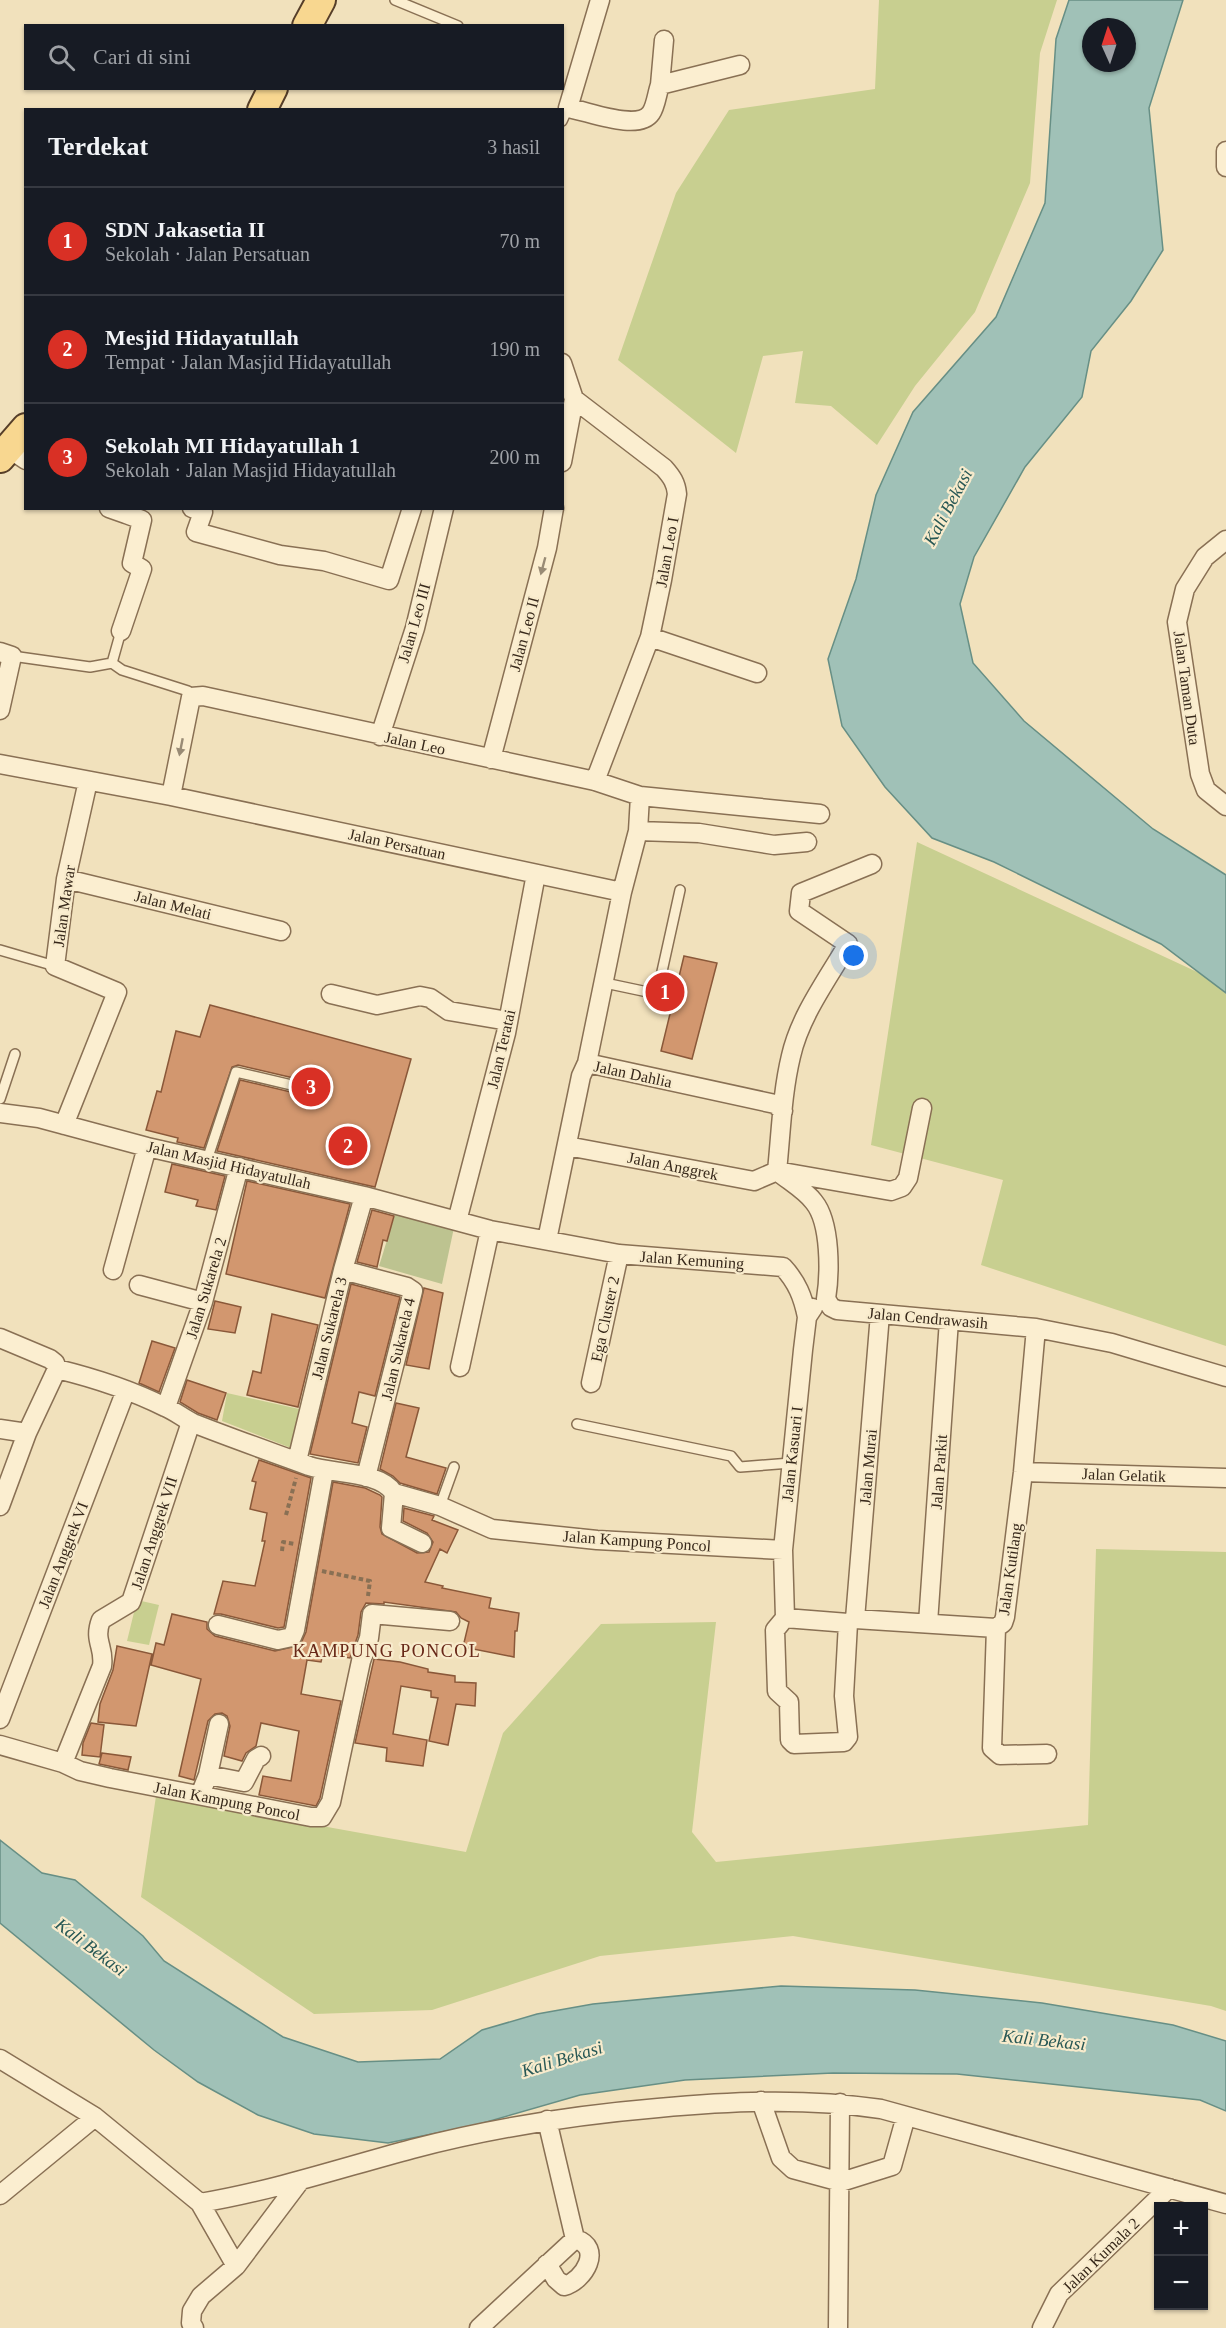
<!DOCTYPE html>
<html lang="id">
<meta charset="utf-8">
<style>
:root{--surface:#171b24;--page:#20242c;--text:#f1f3f6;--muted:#9ea1a6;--line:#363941;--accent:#d93025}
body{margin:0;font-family:"Times New Roman",serif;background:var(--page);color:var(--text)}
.controls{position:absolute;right:18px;bottom:18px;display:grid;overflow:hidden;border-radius:0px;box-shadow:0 2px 4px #0004}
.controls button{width:54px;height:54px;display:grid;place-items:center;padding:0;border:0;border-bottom:2px solid var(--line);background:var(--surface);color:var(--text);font:30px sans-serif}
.compass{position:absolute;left:1082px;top:18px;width:54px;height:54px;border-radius:50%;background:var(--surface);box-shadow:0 2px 4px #0004;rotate:357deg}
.you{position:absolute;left:854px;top:956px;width:21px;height:21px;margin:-15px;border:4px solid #fff;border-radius:50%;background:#1a73e8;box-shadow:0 0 0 9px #1a73e833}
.badge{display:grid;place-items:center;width:39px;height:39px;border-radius:50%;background:var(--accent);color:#fff;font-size:20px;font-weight:700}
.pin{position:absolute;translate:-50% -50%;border:3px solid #fff;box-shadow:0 2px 6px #0006}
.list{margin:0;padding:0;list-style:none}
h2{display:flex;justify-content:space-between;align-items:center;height:78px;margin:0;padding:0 24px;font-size:26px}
h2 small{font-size:20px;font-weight:400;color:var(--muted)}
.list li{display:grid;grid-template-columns:39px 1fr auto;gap:18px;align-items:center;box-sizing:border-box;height:108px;padding:0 24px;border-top:2px solid var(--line)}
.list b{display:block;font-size:22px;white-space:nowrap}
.list p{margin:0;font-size:20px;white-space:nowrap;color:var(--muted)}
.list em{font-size:20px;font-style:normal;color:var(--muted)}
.icon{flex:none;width:33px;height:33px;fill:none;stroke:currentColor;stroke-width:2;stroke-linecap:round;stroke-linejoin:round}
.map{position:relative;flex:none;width:1226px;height:2328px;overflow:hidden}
.search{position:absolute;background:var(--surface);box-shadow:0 2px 4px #0004;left:24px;top:24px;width:540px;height:66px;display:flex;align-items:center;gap:15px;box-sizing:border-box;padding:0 21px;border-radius:0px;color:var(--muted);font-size:22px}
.panel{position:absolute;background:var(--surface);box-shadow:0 2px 4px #0004;left:24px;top:108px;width:540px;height:402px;border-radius:0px}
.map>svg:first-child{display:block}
.green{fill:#c8cf90}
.cemetery{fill:#bdc390}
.water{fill:#a0c1b7;stroke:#678f85;stroke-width:1.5;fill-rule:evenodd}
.building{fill:#d2976f;stroke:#8a5839;stroke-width:1.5}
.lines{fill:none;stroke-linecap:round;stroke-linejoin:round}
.lane-casing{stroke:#897054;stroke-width:12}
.street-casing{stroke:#897054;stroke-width:21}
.primary-casing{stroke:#563e29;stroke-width:32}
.path{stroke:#897054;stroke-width:4;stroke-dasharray:4.5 3;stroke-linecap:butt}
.lane{stroke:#fbeed0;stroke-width:9}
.street{stroke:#fbeed0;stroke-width:18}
.primary{stroke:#f8d790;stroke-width:28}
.oneway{fill:#998b75}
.labels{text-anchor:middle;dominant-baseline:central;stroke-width:4.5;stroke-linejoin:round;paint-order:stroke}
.street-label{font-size:16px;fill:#37281a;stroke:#f8ebcc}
.water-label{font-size:18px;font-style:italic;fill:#285855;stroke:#f8ebcc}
.neighbourhood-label{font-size:18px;letter-spacing:1.5px;fill:#672717;stroke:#f8ebcc}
</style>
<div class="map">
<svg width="1226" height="2328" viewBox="0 0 1226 2328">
<rect width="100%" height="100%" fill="#f1e1bc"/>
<path class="green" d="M 879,0 L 1057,0 L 1040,53 L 1030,183 L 975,312 L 915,386 L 877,445 L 831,406 L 795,403 L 803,351 L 763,356 L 736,453 L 618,360 L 676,193 L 729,110 L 875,89 Z
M 917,842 L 1208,977 L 1226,994 L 1226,1346 L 981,1265 L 1003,1180 L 871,1145 Z
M 227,1393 L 299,1409 L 291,1448 L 222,1421 Z
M 1096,1549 L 1226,1552 L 1226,2011 L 1211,2006 L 793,1936 L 600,1956 L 432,2010 L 314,2014 L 141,1897 L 156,1796 L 466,1852 L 503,1733 L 601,1624 L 716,1622 L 692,1832 L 716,1862 L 1088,1825 Z
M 137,1600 L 159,1605 L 149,1645 L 127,1641 Z"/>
<path class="cemetery" d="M 397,1208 L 455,1223 L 442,1284 L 379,1266 Z"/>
<path class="water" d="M 1069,0 L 1183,0 L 1149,108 L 1163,250 L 1131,301 L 1091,351 L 1082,397 L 1025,467 L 974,557 L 960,604 L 973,663 L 1024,721 L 1153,829 L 1226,875 L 1226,993 L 1161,944 L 994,862 L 932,838 L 885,787 L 842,726 L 828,659 L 856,579 L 876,495 L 913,412 L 996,317 L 1045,203 L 1056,39 ZM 1091,27 L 1127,27 L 1127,63 L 1091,63 Z
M 0,1840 L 42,1873 L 75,1880 L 143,1936 L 164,1961 L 283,2037 L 358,2062 L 440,2059 L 482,2030 L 537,2014 L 593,2004 L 781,1986 L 915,1990 L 1042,2003 L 1173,2025 L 1226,2041 L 1226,2111 L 1200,2100 L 957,2074 L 833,2073 L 685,2080 L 580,2095 L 476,2125 L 388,2143 L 314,2134 L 258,2115 L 198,2082 L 154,2050 L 0,1923 Z"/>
<path class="building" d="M 684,956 L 717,963 L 692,1059 L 661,1051 Z
M 210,1005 L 411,1059 L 375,1187 L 217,1151 L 240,1080 L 299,1094 L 304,1092 L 307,1088 L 305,1083 L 302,1080 L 238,1065 L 232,1067 L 204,1148 L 177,1142 L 178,1138 L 146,1130 L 157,1091 L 161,1092 L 176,1031 L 200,1037 Z
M 172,1164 L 225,1176 L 216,1210 L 196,1206 L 198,1200 L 165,1192 Z
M 247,1181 L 350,1204 L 325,1298 L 226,1274 Z
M 372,1210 L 394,1216 L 387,1241 L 383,1240 L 377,1267 L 357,1262 Z
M 351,1284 L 400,1297 L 375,1396 L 359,1392 L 352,1423 L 367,1427 L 358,1463 L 310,1454 Z
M 424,1288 L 443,1293 L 429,1369 L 406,1365 Z
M 215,1301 L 241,1307 L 235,1333 L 208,1329 Z
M 272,1314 L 318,1325 L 298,1407 L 247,1395 L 253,1371 L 261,1373 Z
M 152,1341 L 175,1348 L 159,1392 L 139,1383 Z
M 187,1380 L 226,1393 L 217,1420 L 198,1413 L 180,1402 Z
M 396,1403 L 419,1408 L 406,1457 L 446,1468 L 437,1494 L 400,1483 L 393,1476 L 380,1469 Z
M 259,1460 L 311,1478 L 284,1627 L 278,1628 L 221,1614 L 214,1614 L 223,1581 L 255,1586 L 265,1541 L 262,1541 L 267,1513 L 250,1509 L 256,1482 L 252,1481 Z
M 333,1482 L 365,1488 L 380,1495 L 382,1497 L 380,1527 L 382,1534 L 417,1553 L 429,1552 L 433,1542 L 427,1533 L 403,1521 L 404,1508 L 434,1516 L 432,1520 L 458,1530 L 447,1553 L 440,1549 L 425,1582 L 443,1586 L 442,1588 L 491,1598 L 489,1608 L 519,1613 L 517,1631 L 515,1631 L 514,1657 L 463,1647 L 469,1622 L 461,1618 L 456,1612 L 384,1602 L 384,1604 L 366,1603 L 361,1612 L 358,1635 L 350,1658 L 323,1654 L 321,1662 L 307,1660 L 301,1694 L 341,1701 L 320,1798 L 316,1806 L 259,1795 L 263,1776 L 291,1781 L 299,1731 L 261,1723 L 256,1746 L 246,1753 L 242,1761 L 224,1756 L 230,1726 L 227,1716 L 222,1713 L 215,1714 L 208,1721 L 194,1780 L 179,1776 L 201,1679 L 151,1665 L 156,1643 L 164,1645 L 172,1614 L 207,1622 L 207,1629 L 215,1636 L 275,1651 L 300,1645 L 306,1632 Z
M 117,1646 L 152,1654 L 136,1726 L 98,1722 L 100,1704 L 113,1670 Z
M 374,1659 L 400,1662 L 428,1669 L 428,1672 L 455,1676 L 455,1682 L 476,1683 L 475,1706 L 456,1704 L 448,1745 L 429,1741 L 438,1698 L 431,1697 L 431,1691 L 401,1686 L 393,1734 L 427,1740 L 423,1766 L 386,1761 L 387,1748 L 355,1743 Z
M 91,1723 L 104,1725 L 100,1757 L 82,1755 L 83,1743 Z
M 102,1753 L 131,1757 L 128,1770 L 99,1764 Z"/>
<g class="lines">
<defs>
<path id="lane" d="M 395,0 L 458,26
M 562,121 L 568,108
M 12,656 L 90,667 L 112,663 L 122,670 L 188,691 L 191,697
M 112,663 L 121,631
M 0,950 L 55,966
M 605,983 L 657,994 L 680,890
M 0,1099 L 15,1054
M 207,1160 L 236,1072 L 300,1087
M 577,1424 L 731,1456 L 740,1467 L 791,1463
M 440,1506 L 454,1467"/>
<path id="street" d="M 600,0 L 568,108 C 588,111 638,132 651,113 C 656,106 657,93 660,85 L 740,65
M 660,85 L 664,40
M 1226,151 L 1226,167
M 562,363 L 574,399 L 664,468 C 672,477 676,483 677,494 L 662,580 L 650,637 L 595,781
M 8,448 L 26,460
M 562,462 L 574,399
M 109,508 L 126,514 L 129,508
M 192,508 L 203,512 L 196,532 L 280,555 L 324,561 L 389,580 L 412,508
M 1226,540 L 1205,557 L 1185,589 L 1177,622 L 1200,774 L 1206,790 L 1226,806
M 121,631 L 142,569 L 132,563 L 142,520 L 126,514
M 650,637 L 757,673
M 0,652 L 12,656 L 0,710
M 380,736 L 415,628 L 444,508
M 491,759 L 547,548 L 554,508
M 0,764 L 171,796 L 622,892 L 587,1063
M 171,796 L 191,697 L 203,696 L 595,781 L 640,796 L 820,814
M 638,831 L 699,833 L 774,845 L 807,842
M 66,879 L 281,931
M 622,892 L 638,831 L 640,796
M 331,994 L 377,1005 L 420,996 L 430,998 L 449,1011 L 508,1021
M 0,1113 L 39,1118 L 147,1147 L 364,1196 L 490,1230 L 619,1254 L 783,1267 C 797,1282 803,1297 807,1317
M 64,1125 L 117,992 L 55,966 L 66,879 L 88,781
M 567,1146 L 754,1181 L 777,1171 L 891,1191 L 902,1187 L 908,1178 L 922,1108
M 457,1221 L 506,1033 L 536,874
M 547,1240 L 581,1076 L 587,1063 L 775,1104 L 783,1111
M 113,1270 L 147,1147
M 343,1270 L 407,1287 L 413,1291 L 366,1477
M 139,1285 L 203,1302
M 826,1299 C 830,1274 831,1223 814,1202 C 805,1190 789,1181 777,1171 C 781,1133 782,1093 791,1056 C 800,1016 827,980 848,944 L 799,911 L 801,893 L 872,864
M 826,1299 L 831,1307 L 837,1310 L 1036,1328 L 1112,1343 L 1226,1377
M 1036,1328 L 1023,1472 L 1005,1617 L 1003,1623 L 996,1628 L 992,1748 L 1000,1755 L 1047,1754
M 0,1338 L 50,1359 L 55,1363 L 57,1369 C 94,1378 131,1390 165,1407 C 175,1411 183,1418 193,1423 C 231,1438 271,1452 309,1466 C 333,1474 380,1471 394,1493 L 440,1506 L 492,1529 L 597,1540 L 783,1550
M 460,1367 L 490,1230
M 591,1383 L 619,1254
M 166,1407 L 203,1302 L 239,1167
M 0,1429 L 27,1433
M 297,1461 L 343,1270 L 364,1196
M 1023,1472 L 1226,1478
M 394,1493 L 391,1528 L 422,1543
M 0,1506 L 27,1433 L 57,1369
M 785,1618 L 783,1550 L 803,1350 L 807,1317 L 813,1308
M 785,1618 L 775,1630 L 777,1691 L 789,1702 L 790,1740 L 794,1744 L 844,1742 L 848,1737 L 844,1696 L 848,1623
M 785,1618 L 848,1623 L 855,1619 L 996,1628
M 855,1619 L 880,1314
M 928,1623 L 949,1320
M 218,1625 L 278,1640 L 292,1637 L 295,1630 L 324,1471
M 0,1719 L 126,1390
M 0,1745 L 63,1763 L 80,1771 L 110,1778 L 311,1817 L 322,1817 L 331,1802 L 361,1661 L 369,1638 L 372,1614 L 450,1621
M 63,1763 L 102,1666 C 105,1647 93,1641 101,1620 L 131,1602 L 191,1422
M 208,1775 L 244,1782 L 256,1759 L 261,1756
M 200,1795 L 208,1775 L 219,1724
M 0,2059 L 95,2117 L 200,2203 L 236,2266
M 761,2101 L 781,2158 L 793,2169 L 841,2182 L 892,2166 L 906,2116
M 547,2120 L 575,2239
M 0,2195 L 95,2117
M 200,2203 C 272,2191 341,2168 412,2149 C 492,2128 575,2115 658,2108 C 733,2101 806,2098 881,2109 L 1226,2204
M 194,2328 L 191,2323 L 192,2311 L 201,2296 L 236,2266 L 300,2181
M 479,2328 L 575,2239 C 604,2247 584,2281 564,2286 L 556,2279 L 547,2264
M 838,2328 L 840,2103
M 1042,2328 L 1059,2294 L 1169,2188"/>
<path id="primary" d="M 307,26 L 321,0
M 262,110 L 273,88
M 0,458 L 26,428"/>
</defs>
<use href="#lane" class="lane-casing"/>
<use href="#street" class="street-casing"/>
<use href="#primary" class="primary-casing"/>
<path class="path" d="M 286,1515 L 296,1478
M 282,1551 L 283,1542 L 295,1544
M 322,1571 L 370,1581 L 368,1596"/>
<use href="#lane" class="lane"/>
<use href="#street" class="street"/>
<use href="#primary" class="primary"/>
</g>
<defs><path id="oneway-solid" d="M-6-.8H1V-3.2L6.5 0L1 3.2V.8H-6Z" transform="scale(1.5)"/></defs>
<g class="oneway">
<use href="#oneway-solid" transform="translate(543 566) rotate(105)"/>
<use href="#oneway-solid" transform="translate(181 747) rotate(101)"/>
</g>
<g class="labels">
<g class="street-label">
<text transform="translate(667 552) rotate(-80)">Jalan Leo I</text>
<text transform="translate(414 623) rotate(-74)">Jalan Leo III</text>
<text transform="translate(524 634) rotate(-75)">Jalan Leo II</text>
<text transform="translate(1187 688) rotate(82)">Jalan Taman Duta</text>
<text transform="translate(415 743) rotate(12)">Jalan Leo</text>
<text transform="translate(397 844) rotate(12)">Jalan Persatuan</text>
<text transform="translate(173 905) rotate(14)">Jalan Melati</text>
<text transform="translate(64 906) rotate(-82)">Jalan Mawar</text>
<text transform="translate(501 1049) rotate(-77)">Jalan Teratai</text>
<text transform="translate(633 1074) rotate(12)">Jalan Dahlia</text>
<text transform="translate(229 1165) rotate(13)">Jalan Masjid Hidayatullah</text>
<text transform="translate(673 1166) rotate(11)">Jalan Anggrek</text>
<text transform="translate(692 1260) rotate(4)">Jalan Kemuning</text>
<text transform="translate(206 1288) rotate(-73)">Jalan Sukarela 2</text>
<text transform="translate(928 1318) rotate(5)">Jalan Cendrawasih</text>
<text transform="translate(605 1319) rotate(-78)">Ega Cluster 2</text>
<text transform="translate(329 1328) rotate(-76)">Jalan Sukarela 3</text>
<text transform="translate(398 1349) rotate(-77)">Jalan Sukarela 4</text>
<text transform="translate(792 1454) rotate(-84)">Jalan Kasuari I</text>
<text transform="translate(868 1467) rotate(-85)">Jalan Murai</text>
<text transform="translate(939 1472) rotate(-86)">Jalan Parkit</text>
<text transform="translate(1124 1475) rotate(2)">Jalan Gelatik</text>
<text transform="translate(154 1533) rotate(-72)">Jalan Anggrek VII</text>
<text transform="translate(637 1541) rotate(4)">Jalan Kampung Poncol</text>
<text transform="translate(63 1555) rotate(-69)">Jalan Anggrek VI</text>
<text transform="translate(1010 1569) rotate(-82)">Jalan Kutilang</text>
<text transform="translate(227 1801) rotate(11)">Jalan Kampung Poncol</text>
<text transform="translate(1101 2255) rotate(-44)">Jalan Kumala 2</text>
</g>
<g class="water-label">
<text transform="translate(948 507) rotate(-62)">Kali Bekasi</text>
<text transform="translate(91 1947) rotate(37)">Kali Bekasi</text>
<text transform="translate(1044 2040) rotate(6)">Kali Bekasi</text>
<text transform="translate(562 2059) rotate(-17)">Kali Bekasi</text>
</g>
<g class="neighbourhood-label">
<text x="387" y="1651">KAMPUNG PONCOL</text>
</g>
</g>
</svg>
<div class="controls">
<button>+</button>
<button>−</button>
</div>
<svg class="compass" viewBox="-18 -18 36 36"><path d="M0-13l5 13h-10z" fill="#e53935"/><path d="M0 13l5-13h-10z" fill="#9ea1a6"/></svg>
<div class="you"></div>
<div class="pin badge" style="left:665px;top:992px">1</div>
<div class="pin badge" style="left:348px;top:1146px">2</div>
<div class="pin badge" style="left:311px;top:1087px">3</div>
<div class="search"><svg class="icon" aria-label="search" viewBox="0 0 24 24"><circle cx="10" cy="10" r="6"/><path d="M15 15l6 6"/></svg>Cari di sini</div>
<section class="panel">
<h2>Terdekat<small>3 hasil</small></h2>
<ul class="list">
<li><span class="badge">1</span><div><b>SDN Jakasetia II</b><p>Sekolah · Jalan Persatuan</p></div><em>70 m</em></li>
<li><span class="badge">2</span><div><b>Mesjid Hidayatullah</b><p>Tempat · Jalan Masjid Hidayatullah</p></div><em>190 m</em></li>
<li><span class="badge">3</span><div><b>Sekolah MI Hidayatullah 1</b><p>Sekolah · Jalan Masjid Hidayatullah</p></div><em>200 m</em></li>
</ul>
</section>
</div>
